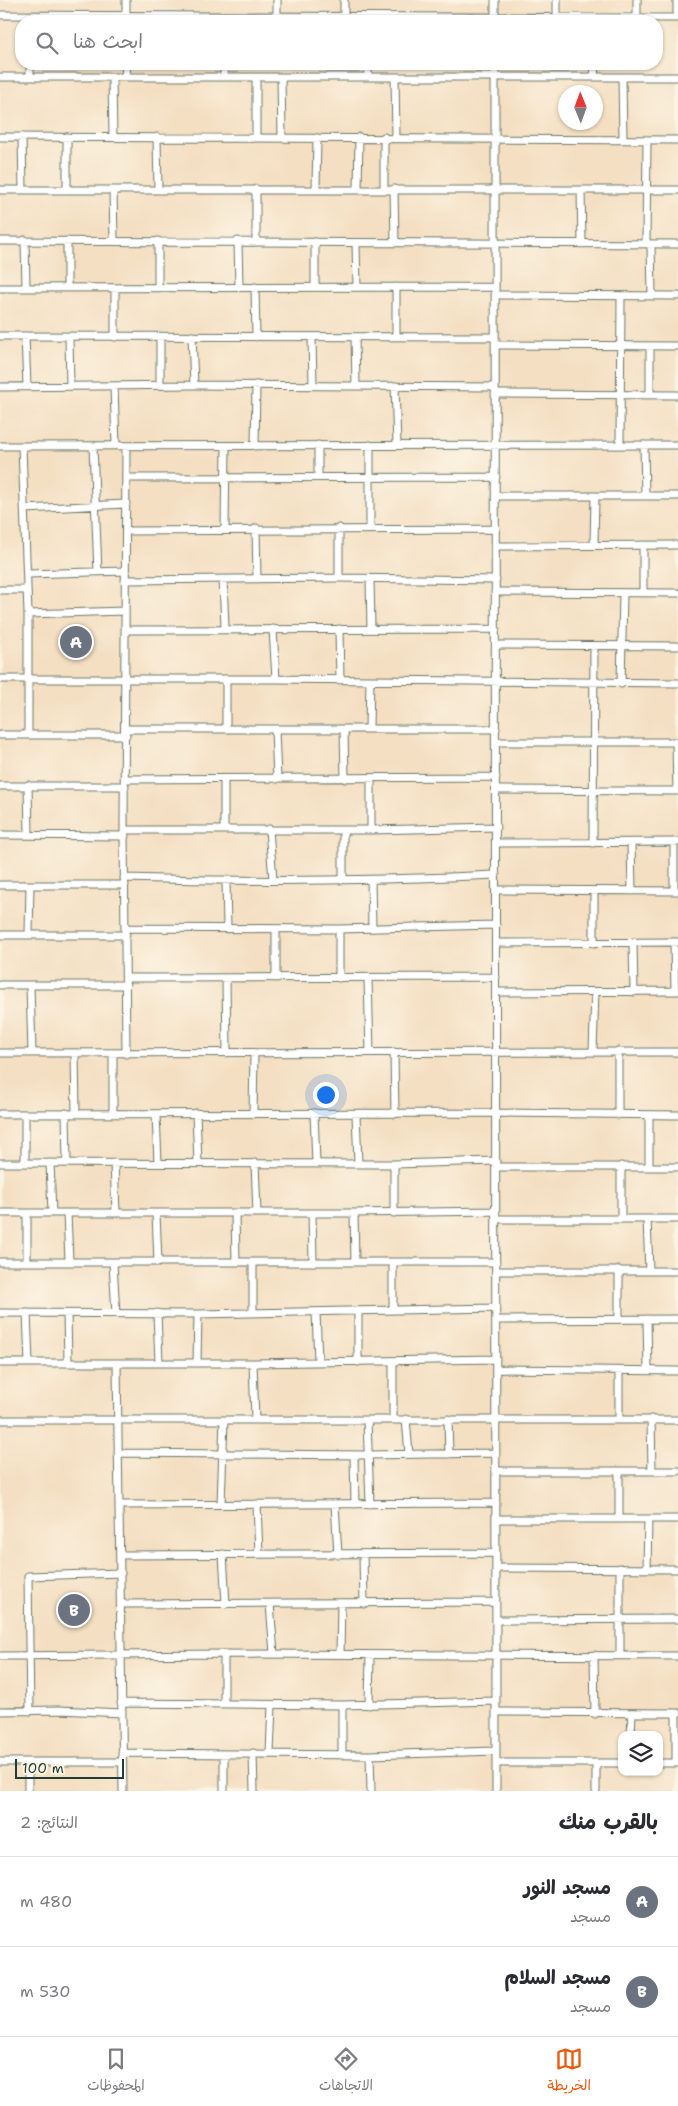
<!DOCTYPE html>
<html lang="ar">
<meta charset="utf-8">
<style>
:root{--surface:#fff;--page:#f2f2f3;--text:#2b2b33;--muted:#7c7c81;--line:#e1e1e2;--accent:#ea580c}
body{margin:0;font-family:"Shantell Sans","Playpen Sans Arabic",sans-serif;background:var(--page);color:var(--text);direction:rtl}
.controls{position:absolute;right:15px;bottom:15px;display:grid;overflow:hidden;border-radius:10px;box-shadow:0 1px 4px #0004}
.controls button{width:45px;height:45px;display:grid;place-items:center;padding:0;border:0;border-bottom:1px solid var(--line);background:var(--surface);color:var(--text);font:25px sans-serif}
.compass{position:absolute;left:558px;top:85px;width:45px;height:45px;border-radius:50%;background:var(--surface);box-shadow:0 1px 4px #0004;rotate:359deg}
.scale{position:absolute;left:15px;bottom:12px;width:109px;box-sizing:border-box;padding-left:5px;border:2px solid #1f3d34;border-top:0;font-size:14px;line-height:18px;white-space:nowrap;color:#1f3d34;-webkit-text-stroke:4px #fcf5e5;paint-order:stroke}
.you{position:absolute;left:325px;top:1094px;width:18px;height:18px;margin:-12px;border:4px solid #fff;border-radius:50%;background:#1a73e8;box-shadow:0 0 0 8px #1a73e833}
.badge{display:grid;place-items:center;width:32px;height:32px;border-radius:50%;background:var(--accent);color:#fff;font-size:16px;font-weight:700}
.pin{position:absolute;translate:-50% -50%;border:2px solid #fff;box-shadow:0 1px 5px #0006}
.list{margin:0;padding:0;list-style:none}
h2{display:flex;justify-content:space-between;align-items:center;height:65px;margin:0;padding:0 20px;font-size:21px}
h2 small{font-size:16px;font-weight:400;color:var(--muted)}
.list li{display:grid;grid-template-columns:32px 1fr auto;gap:15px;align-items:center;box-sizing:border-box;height:90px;padding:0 20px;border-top:1px solid var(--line)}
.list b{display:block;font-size:19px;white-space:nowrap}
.list p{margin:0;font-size:16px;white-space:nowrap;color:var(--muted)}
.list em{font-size:16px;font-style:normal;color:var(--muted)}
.icon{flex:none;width:28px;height:28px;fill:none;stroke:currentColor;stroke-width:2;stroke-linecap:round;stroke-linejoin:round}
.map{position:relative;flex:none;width:678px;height:1791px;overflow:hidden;direction:ltr}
.search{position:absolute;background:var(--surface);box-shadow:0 1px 4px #0004;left:15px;right:15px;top:15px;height:55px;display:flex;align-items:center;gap:12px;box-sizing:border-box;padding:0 18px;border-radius:20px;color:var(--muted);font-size:19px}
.sheet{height:245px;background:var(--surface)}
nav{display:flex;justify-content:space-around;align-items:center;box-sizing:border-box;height:70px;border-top:1px solid var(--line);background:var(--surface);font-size:14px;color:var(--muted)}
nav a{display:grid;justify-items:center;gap:2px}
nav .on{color:var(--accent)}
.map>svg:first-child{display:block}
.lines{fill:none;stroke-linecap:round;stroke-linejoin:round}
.minor-casing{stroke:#6a7666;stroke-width:9}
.minor{stroke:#fff;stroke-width:7}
</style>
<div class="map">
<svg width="678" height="1791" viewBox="0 0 678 1791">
<rect width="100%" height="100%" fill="#fcf5e5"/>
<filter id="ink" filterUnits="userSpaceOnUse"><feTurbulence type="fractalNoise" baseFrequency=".02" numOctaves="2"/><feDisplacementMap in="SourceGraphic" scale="10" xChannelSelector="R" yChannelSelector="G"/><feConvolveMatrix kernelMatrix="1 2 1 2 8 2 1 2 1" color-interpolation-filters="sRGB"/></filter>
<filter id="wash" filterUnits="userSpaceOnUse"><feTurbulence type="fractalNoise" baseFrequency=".0096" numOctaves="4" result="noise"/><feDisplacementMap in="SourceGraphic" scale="20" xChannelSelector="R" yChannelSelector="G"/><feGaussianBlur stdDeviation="1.12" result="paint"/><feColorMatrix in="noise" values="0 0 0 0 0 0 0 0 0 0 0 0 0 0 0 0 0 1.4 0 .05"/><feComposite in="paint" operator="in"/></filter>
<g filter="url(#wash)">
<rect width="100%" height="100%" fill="#f4dfc2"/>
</g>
<g filter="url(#ink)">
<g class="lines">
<defs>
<path id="minor" d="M 344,0 L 344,16
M 495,0 L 495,21
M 637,0 L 637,17
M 677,0 L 677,18
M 0,15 L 678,18
M 277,16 L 277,0
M 557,17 L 557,0
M 126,21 L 126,0
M 224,64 L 224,77
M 368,64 L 368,77
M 495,64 L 496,1791
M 0,77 L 678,77
M 30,77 L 30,64
M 112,77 L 113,137
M 125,77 L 126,64
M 281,77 L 282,137
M 395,77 L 396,138
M 594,77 L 595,64
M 622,77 L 623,139
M 0,137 L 678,140
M 22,137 L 23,190
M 67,137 L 67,190
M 157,137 L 158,190
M 256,137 L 256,77
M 256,189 L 256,240
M 384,189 L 384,137
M 394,189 L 395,243
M 0,190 L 678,190
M 113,190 L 114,240
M 316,190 L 317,138
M 358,190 L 359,137
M 581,190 L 582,244
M 25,240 L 26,287
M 0,241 L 678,244
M 67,241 L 67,288
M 158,241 L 158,287
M 238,241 L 239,287
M 315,242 L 315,287
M 356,243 L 357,287
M 646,244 L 647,140
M 651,244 L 652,296
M 255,287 L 256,337
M 396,287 L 396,337
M 0,288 L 495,287
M 115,288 L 115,337
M 495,295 L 678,296
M 0,336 L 495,337
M 25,336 L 27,386
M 192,336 L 194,385
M 69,337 L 70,386
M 312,337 L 313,385
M 355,337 L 356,386
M 495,345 L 678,346
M 650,346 L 650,395
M 160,385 L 160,337
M 114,386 L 116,446
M 395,386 L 397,445
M 0,387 L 194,385 L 495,387
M 495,394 L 678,395
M 318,445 L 318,477
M 370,445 L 370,528
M 620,445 L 621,296
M 644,445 L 645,496
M 0,446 L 678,445
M 22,446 L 28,614 L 28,735
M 93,446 L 98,572
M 255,446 L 256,385
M 126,478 L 496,477
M 496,496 L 678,496
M 25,509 L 126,504
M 256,528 L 257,579
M 225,529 L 226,446
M 126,531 L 496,529
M 594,545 L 595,496
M 643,545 L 643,593
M 496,546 L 678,545
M 27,574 L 125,571
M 339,578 L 339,528
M 223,579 L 225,628
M 370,579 L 371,629
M 125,580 L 339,578 L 496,580
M 0,590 L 27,590
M 495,592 L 678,593
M 28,614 L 125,611
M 273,629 L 276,679
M 339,629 L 340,680
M 125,630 L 496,629
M 496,645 L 678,646
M 0,679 L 276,679 L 678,683
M 226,680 L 226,728
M 621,684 L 623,593
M 369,728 L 370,680
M 126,729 L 496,729
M 275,729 L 277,779
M 344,729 L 345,779
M 0,735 L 126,735
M 496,742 L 678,742
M 676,742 L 677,791
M 125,779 L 496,777
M 224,779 L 224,829
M 28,785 L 29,834
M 0,786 L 125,786
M 496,790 L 678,791
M 269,829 L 273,880
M 124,830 L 371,830 L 496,827
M 371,830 L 371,779
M 0,835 L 125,836
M 496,843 L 678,842
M 593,843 L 594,646
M 631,843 L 632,891
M 124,878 C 248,882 372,881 496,875
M 343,879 L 343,830
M 371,880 L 372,928
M 226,881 L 227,929
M 0,885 L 125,885
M 496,890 L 678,891
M 674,891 L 674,842
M 126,928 L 339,929 L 496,925
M 339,929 L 339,978
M 29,934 L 30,885
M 0,935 L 126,935
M 633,942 L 634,992
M 674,942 L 675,991
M 496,943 L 678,942
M 594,943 L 594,891
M 126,978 L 496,977
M 226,978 L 227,1053
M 276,978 L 276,929
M 368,979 L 370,1052
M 0,985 L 126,985
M 30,985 L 32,1052
M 496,992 L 678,991
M 593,1051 L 595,992
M 394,1052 L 395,1114
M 0,1053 L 678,1052
M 75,1053 L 76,1113
M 126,1054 L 124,830 L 126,446
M 66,1113 L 67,1163
M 196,1113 L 198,1163
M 314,1113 L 316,1163
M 0,1114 L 496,1113 L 678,1115
M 25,1114 L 25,1163
M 113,1114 L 113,1054
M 156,1114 L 158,1163
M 253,1114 L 254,1054
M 356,1114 L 358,1163
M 618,1115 L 618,1051
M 649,1115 L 649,1167
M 0,1163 L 394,1164 L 496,1161
M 50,1163 L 52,1213
M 114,1163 L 116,1212
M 255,1163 L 257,1213
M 394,1164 L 394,1213
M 621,1166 L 621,1219
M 496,1167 L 678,1167
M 0,1213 L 354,1213 L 496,1211
M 67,1213 L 69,1261
M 156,1213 L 158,1263
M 235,1213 L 236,1262
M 312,1213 L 313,1262
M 354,1213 L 355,1262
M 27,1214 L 27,1261
M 496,1219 L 678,1219
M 647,1219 L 649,1271
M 0,1262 L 496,1262
M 113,1263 L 116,1314
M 253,1263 L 253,1312
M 619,1270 L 619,1319
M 496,1271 L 678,1271
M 393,1309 L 393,1263
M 316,1312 L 318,1361
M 0,1313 L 198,1314 L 496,1308
M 27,1313 L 29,1363
M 157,1313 L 159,1362
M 67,1314 L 68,1362
M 647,1319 L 648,1370
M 496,1320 L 678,1319
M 197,1362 L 198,1314
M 358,1362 L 358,1311
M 393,1362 L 393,1419
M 0,1363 L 253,1363 L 496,1359
M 117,1363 L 123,1791
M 253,1363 L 255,1420
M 496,1369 L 678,1371
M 619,1371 L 619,1419
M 406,1419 L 409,1454
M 448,1419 L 449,1454
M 651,1419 L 652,1471
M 0,1420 L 678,1420
M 367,1420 L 370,1504
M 118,1453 L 368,1455 L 496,1453
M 354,1455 L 355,1504
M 496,1471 L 678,1471
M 221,1503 L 224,1420
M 257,1504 L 259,1554
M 335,1504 L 338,1555
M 120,1505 L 496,1503
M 619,1518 L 619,1471
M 496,1519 L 678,1519
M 223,1554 L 226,1604
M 121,1555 L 496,1553
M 363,1555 L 364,1604
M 496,1568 L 678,1569
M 620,1568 L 620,1655
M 647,1569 L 648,1519
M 121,1604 L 496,1602
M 270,1604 L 274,1654
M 496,1620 L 678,1619
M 224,1654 L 224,1703
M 340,1654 L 341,1604
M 594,1655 L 595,1714
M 0,1656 L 224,1654 L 678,1656
M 121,1703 L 342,1705 L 496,1701
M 369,1705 L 370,1655
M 0,1711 L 59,1710 L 122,1713
M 30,1711 L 28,1576 L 121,1573
M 496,1712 L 678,1713
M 631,1735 L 632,1713
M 122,1753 L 370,1755 L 496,1751
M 253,1753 L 254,1791
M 270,1753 L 272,1705
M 224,1754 L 224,1791
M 342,1754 L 342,1705
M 370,1755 L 371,1791
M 0,1762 L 122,1762
M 28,1762 L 28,1791
M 496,1763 L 622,1763
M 659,1763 L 678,1763
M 676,1763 L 676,1713
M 596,1791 L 596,1764"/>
</defs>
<use href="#minor" class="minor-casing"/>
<use href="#minor" class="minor"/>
</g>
</g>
</svg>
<div class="controls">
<button><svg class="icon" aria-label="layers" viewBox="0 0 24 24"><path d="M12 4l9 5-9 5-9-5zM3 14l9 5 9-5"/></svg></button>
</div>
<svg class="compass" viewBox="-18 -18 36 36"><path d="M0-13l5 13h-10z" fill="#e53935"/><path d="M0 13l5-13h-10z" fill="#7c7c81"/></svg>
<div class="scale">100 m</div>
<div class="you"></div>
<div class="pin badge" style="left:76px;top:642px;background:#6b7280">A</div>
<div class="pin badge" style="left:74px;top:1610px;background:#6b7280">B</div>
<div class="search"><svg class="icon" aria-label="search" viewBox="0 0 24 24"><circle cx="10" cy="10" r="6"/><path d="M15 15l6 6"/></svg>ابحث هنا</div>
</div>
<section class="sheet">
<h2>بالقرب منك<small>النتائج: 2</small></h2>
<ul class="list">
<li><span class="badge" style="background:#6b7280">A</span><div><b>مسجد النور</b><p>مسجد</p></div><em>480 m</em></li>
<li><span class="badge" style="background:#6b7280">B</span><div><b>مسجد السلام</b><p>مسجد</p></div><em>530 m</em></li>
</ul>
</section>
<nav>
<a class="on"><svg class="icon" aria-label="map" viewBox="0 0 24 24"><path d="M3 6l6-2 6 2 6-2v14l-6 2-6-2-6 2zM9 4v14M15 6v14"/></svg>الخريطة</a>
<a><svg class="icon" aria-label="directions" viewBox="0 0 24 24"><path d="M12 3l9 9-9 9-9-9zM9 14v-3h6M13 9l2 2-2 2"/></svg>الاتجاهات</a>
<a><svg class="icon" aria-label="saved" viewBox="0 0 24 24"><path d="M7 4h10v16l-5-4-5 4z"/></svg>المحفوظات</a>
</nav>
